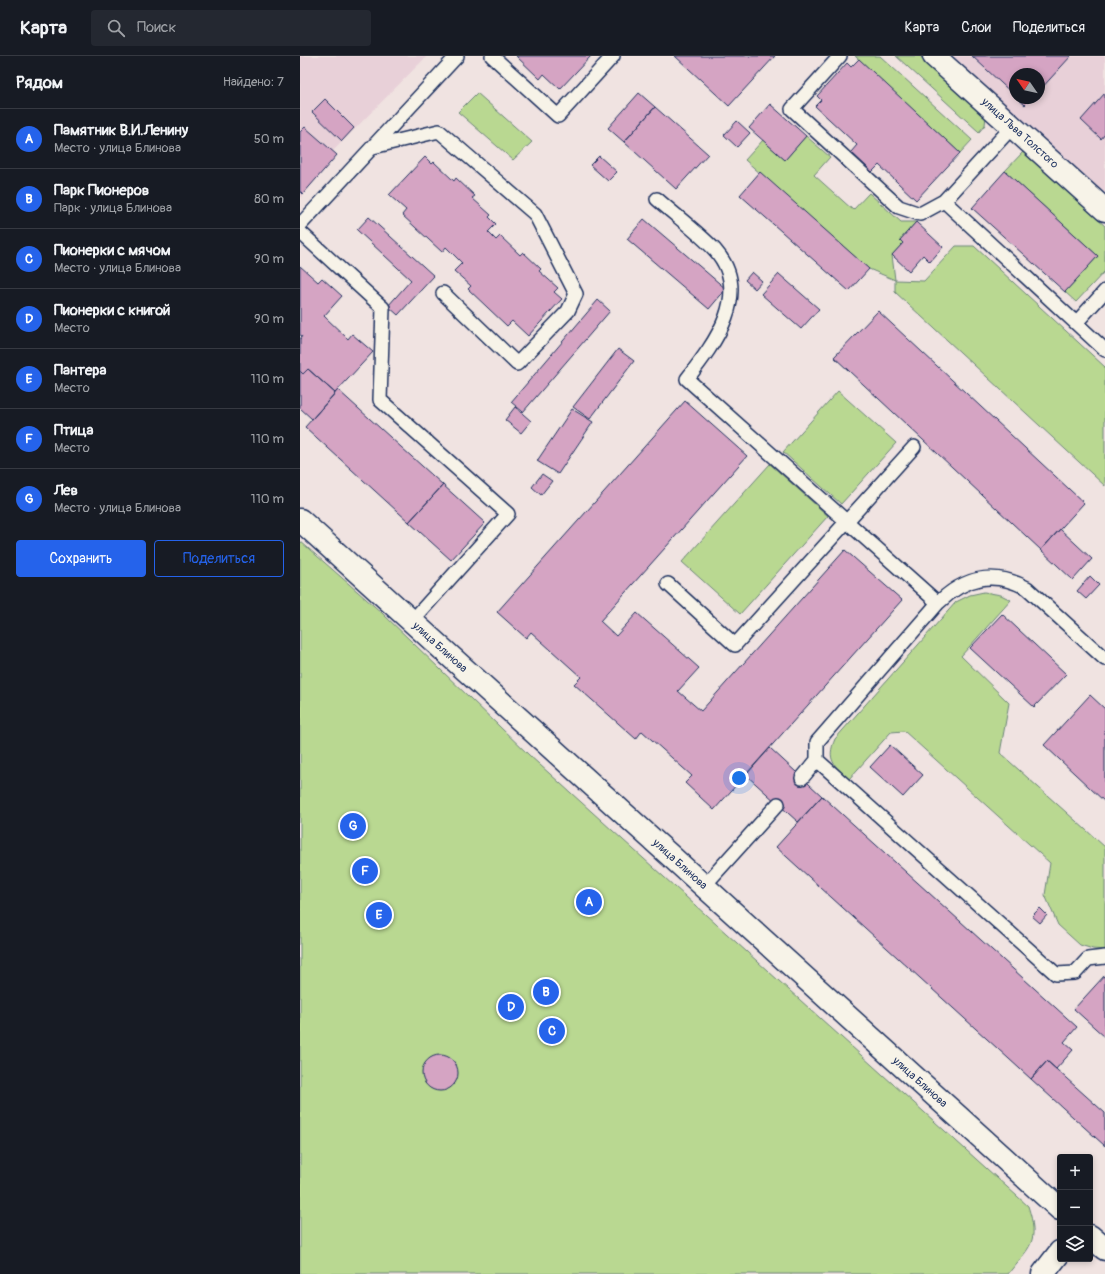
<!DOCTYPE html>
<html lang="ru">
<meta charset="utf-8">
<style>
:root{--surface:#171b24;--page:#242831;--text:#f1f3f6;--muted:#9ea1a6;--line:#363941;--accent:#2563eb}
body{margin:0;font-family:Pangolin,sans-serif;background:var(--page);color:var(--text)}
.controls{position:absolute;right:12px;bottom:12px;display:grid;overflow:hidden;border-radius:4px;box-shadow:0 2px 6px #0003}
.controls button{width:36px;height:36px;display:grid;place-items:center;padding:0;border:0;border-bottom:1px solid var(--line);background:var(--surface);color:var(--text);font:20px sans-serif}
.compass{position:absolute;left:709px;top:12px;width:36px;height:36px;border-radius:50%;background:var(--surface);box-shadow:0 2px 6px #0003;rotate:304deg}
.you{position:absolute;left:439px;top:722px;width:14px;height:14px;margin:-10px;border:3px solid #fff;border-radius:50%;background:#1a73e8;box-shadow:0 0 0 6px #1a73e833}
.badge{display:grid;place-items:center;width:26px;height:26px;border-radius:50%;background:var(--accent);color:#fff;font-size:13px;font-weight:700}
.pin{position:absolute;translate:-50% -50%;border:2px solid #fff;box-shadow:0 1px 4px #0006}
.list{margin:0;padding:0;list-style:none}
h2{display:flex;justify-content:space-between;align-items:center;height:52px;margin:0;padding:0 16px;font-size:17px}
h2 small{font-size:13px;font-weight:400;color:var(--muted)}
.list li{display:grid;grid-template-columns:26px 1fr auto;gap:12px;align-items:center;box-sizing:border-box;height:60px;padding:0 16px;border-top:1px solid var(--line)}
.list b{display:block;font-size:15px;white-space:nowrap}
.list p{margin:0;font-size:13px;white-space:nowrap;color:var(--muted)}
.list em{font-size:13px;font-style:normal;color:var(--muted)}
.actions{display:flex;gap:8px;padding:12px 16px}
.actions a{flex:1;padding:9px 0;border:1px solid var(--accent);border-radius:4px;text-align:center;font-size:14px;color:var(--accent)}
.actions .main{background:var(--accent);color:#fff}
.icon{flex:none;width:22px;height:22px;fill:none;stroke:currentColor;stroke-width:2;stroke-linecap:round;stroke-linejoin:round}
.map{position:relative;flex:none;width:805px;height:1218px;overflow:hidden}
header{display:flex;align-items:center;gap:24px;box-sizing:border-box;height:56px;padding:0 20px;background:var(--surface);border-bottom:1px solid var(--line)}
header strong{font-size:19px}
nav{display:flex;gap:22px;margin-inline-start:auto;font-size:14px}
.search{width:280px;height:36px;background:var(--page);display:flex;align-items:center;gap:10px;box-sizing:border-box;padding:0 14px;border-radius:4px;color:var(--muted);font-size:15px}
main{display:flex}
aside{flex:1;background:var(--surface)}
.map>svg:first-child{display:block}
.built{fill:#e8d0d8;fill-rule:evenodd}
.green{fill:#b9d891;stroke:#6a8478}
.building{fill:#d5a4c3;stroke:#1b2f5e}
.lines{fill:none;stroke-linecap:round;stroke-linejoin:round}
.lane-casing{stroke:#1b2f5e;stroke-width:16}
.street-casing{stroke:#1b2f5e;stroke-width:25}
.secondary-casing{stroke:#1b2f5e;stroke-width:25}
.lane{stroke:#f7f3e8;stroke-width:13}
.street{stroke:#f7f3e8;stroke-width:22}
.secondary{stroke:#f7f3e8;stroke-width:22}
.labels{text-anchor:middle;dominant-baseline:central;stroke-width:3.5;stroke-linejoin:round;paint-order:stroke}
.street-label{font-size:11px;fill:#1b2f5e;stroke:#f7f3e8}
</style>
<header>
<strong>Карта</strong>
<div class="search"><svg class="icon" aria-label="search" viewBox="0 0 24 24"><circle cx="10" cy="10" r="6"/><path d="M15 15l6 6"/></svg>Поиск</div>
<nav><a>Карта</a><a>Слои</a><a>Поделиться</a></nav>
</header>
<main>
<aside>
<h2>Рядом<small>Найдено: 7</small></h2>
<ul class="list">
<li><span class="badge">A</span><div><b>Памятник В.И.Ленину</b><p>Место · улица Блинова</p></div><em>50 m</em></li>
<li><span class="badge">B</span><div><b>Парк Пионеров</b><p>Парк · улица Блинова</p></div><em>80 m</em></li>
<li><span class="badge">C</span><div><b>Пионерки с мячом</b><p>Место · улица Блинова</p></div><em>90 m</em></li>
<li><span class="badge">D</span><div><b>Пионерки с книгой</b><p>Место</p></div><em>90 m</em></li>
<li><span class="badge">E</span><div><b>Пантера</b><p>Место</p></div><em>110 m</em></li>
<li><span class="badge">F</span><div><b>Птица</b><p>Место</p></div><em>110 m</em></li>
<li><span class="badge">G</span><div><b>Лев</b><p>Место · улица Блинова</p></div><em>110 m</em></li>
</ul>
<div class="actions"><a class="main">Сохранить</a><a>Поделиться</a></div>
</aside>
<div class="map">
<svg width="805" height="1218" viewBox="0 0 805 1218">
<rect width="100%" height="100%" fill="#f0e3e1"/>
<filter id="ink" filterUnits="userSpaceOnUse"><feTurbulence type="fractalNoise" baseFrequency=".025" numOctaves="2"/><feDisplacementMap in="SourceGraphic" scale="8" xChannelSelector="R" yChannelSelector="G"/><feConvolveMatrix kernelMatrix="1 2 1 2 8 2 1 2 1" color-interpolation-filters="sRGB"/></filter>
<g filter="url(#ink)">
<path class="built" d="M 0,0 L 127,0 L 33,95 L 37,99 L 0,142 Z
M 653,0 L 805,0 L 805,136 L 804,137 ZM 715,18 L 739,18 L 739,42 L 715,42 Z"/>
<path class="green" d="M 555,0 L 580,0 L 672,84 L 660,97 Z
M 596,0 L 620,0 L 686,60 L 685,69 L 679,76 Z
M 177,37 L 232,86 L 213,104 L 158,56 Z
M 506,80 L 530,101 L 514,119 L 553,154 L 569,137 L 601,166 L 616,166 L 600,184 L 603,187 L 592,199 L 595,224 L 624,225 L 656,190 L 674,190 L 805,311 L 805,430 L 595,236 L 595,224 L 569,213 L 445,104 L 463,84 L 485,104 Z
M 723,96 L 805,170 L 805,215 L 776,246 L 765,236 L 798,200 L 705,115 Z
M 538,335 L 596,387 L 541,448 L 483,396 Z
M 470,408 L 528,460 L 440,558 L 382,506 Z
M 0,485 L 82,557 L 229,699 L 728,1150 C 740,1187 730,1190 708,1218 L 0,1218 Z
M 684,536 L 701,539 L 711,544 L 661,600 L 709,647 L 700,697 L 805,791 L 805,894 L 793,893 L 780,889 L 758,869 L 745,839 L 750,807 L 604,675 L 591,676 L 549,723 C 534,709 526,704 535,683 L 656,546 L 670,539 Z"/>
<path class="building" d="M 216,0 L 291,0 L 260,33 L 244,18 L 240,23 Z
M 375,0 L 475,0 L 429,50 Z
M 672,0 L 771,0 L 739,35 L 739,18 L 715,18 L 715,40 Z
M 559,3 L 660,97 L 616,144 L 579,109 L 572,116 L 551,96 L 557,89 L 515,50 L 521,44 L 517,40 L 547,7 L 551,11 Z
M 339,37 L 355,51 L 324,86 L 308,72 Z
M 805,37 L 805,78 L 801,83 L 781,64 Z
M 717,42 L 732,42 L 725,49 Z
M 25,43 L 54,72 L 42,85 L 12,56 Z
M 470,48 L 506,80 L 485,104 L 449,72 Z
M 355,51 L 408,98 L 376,133 L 324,86 Z
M 437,65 L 450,77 L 437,91 L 424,79 Z
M 5,71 L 37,99 L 3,138 L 0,135 L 0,76 Z
M 299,100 L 317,116 L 308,125 L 290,109 Z
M 125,101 L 132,108 L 134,106 L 154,125 L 156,122 L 175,140 L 172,142 L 191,159 L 189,161 L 196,168 L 188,176 L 196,184 L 200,180 L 220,199 L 223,196 L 241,213 L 239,215 L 258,232 L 254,236 L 262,243 L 228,280 L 212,265 L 207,270 L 168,233 L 171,230 L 154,215 L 162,207 L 146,191 L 142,196 L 102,159 L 106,154 L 89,139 Z
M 705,115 L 798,200 L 765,236 L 672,152 Z
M 460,116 L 569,213 L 549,235 L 440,139 Z
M 69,161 L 134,220 L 98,259 L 88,250 L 111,224 L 57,174 Z
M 344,163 L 426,233 L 409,253 L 327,183 Z
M 616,166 L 643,191 L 630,206 L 623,199 L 609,215 L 592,199 L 603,187 L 600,184 Z
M 0,210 L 18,226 L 22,222 L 42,240 L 24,260 L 48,283 L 52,278 L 73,296 L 35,337 L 8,313 L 3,318 L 0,315 L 0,283 L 2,280 L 0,279 Z
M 452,216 L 462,225 L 455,233 L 445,224 Z
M 479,218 L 519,253 L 501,273 L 461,238 Z
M 298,244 L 310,255 L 223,356 L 211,346 Z
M 578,255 L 784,447 L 741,494 L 534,301 Z
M 318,293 L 334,305 L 290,363 L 273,351 Z
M 8,313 L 35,337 L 12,363 L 0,352 L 0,315 L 3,318 Z
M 38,334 L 143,429 L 109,466 L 5,371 Z
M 385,345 L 447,400 L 300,565 L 316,580 L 337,557 L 399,612 L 378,635 L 401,655 L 545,494 L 602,544 L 414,754 L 385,727 L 392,720 L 342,675 L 336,683 L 274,628 L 281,621 L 231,576 L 226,582 L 197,556 Z
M 215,351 L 231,365 L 221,377 L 205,364 Z
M 272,353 L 293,366 L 258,418 L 237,405 Z
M 242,418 L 252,425 L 241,439 L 232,431 Z
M 143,429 L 185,467 L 151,504 L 109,466 Z
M 760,473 L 792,503 L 773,524 L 741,494 Z
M 790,520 L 799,529 L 786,543 L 777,535 Z
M 702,558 L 766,618 L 734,651 L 670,592 Z
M 790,639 L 805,653 L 805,746 L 744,689 Z
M 590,689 L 623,719 L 603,741 L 570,711 Z
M 470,692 L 522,740 L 498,766 L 446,719 Z
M 522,740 L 777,971 L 764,986 L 773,994 L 756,1013 L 747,1005 L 731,1023 L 476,791 Z
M 740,852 L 747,859 L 740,867 L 732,860 Z
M 805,919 L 805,981 L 774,953 Z
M122 1017a18 18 0 1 1 36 0a18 18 0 1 1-36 0Z
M 747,1005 L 805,1057 L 805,1090 L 731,1023 Z"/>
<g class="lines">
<defs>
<path id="lane" d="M 192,0 L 258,60 L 313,0
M 540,0 L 492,53 L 599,151 L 620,158 L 644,145
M 713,70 L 644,145 L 805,294
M 73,91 L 139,75 L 235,158 L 276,238 L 268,255 L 217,308 L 143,237
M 357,143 C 376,160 398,176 415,194 C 453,237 415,287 387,323 L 638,547 L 517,686 L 517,704 L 756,918 L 775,917 L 788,903 L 805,901
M 0,169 L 157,0
M 0,176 L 83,252 L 80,344 L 208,458 L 112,565
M 776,267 L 805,235
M 368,528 L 435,589 L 614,391
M 638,547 C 665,521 693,514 727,532 L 805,603
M 502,722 L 517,704
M 404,830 L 478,748"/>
<path id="street" d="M 634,0 L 805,154
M 743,1218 L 760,1196"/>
<path id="secondary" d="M 0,464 L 760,1153
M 790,1180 L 805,1193"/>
</defs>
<use href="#lane" class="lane-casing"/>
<use href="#street" class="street-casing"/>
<use href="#secondary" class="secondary-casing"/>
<use href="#lane" class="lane"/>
<use href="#street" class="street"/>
<use href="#secondary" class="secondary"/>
</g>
</g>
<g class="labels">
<g class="street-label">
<text transform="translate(720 77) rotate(42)">улица Льва Толстого</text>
<text transform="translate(140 591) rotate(42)">улица Блинова</text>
<text transform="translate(380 808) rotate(42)">улица Блинова</text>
<text transform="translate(620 1026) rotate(42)">улица Блинова</text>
</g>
</g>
</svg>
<div class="controls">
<button>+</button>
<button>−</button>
<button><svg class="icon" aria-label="layers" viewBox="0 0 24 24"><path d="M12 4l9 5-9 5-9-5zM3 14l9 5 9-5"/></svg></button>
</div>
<svg class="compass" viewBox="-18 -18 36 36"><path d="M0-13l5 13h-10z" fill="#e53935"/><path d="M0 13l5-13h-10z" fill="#9ea1a6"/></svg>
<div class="you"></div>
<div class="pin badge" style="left:289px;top:846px">A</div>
<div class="pin badge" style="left:246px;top:936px">B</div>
<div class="pin badge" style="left:252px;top:975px">C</div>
<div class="pin badge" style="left:211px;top:951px">D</div>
<div class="pin badge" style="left:79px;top:859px">E</div>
<div class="pin badge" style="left:65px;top:815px">F</div>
<div class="pin badge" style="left:53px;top:770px">G</div>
</div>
</main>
